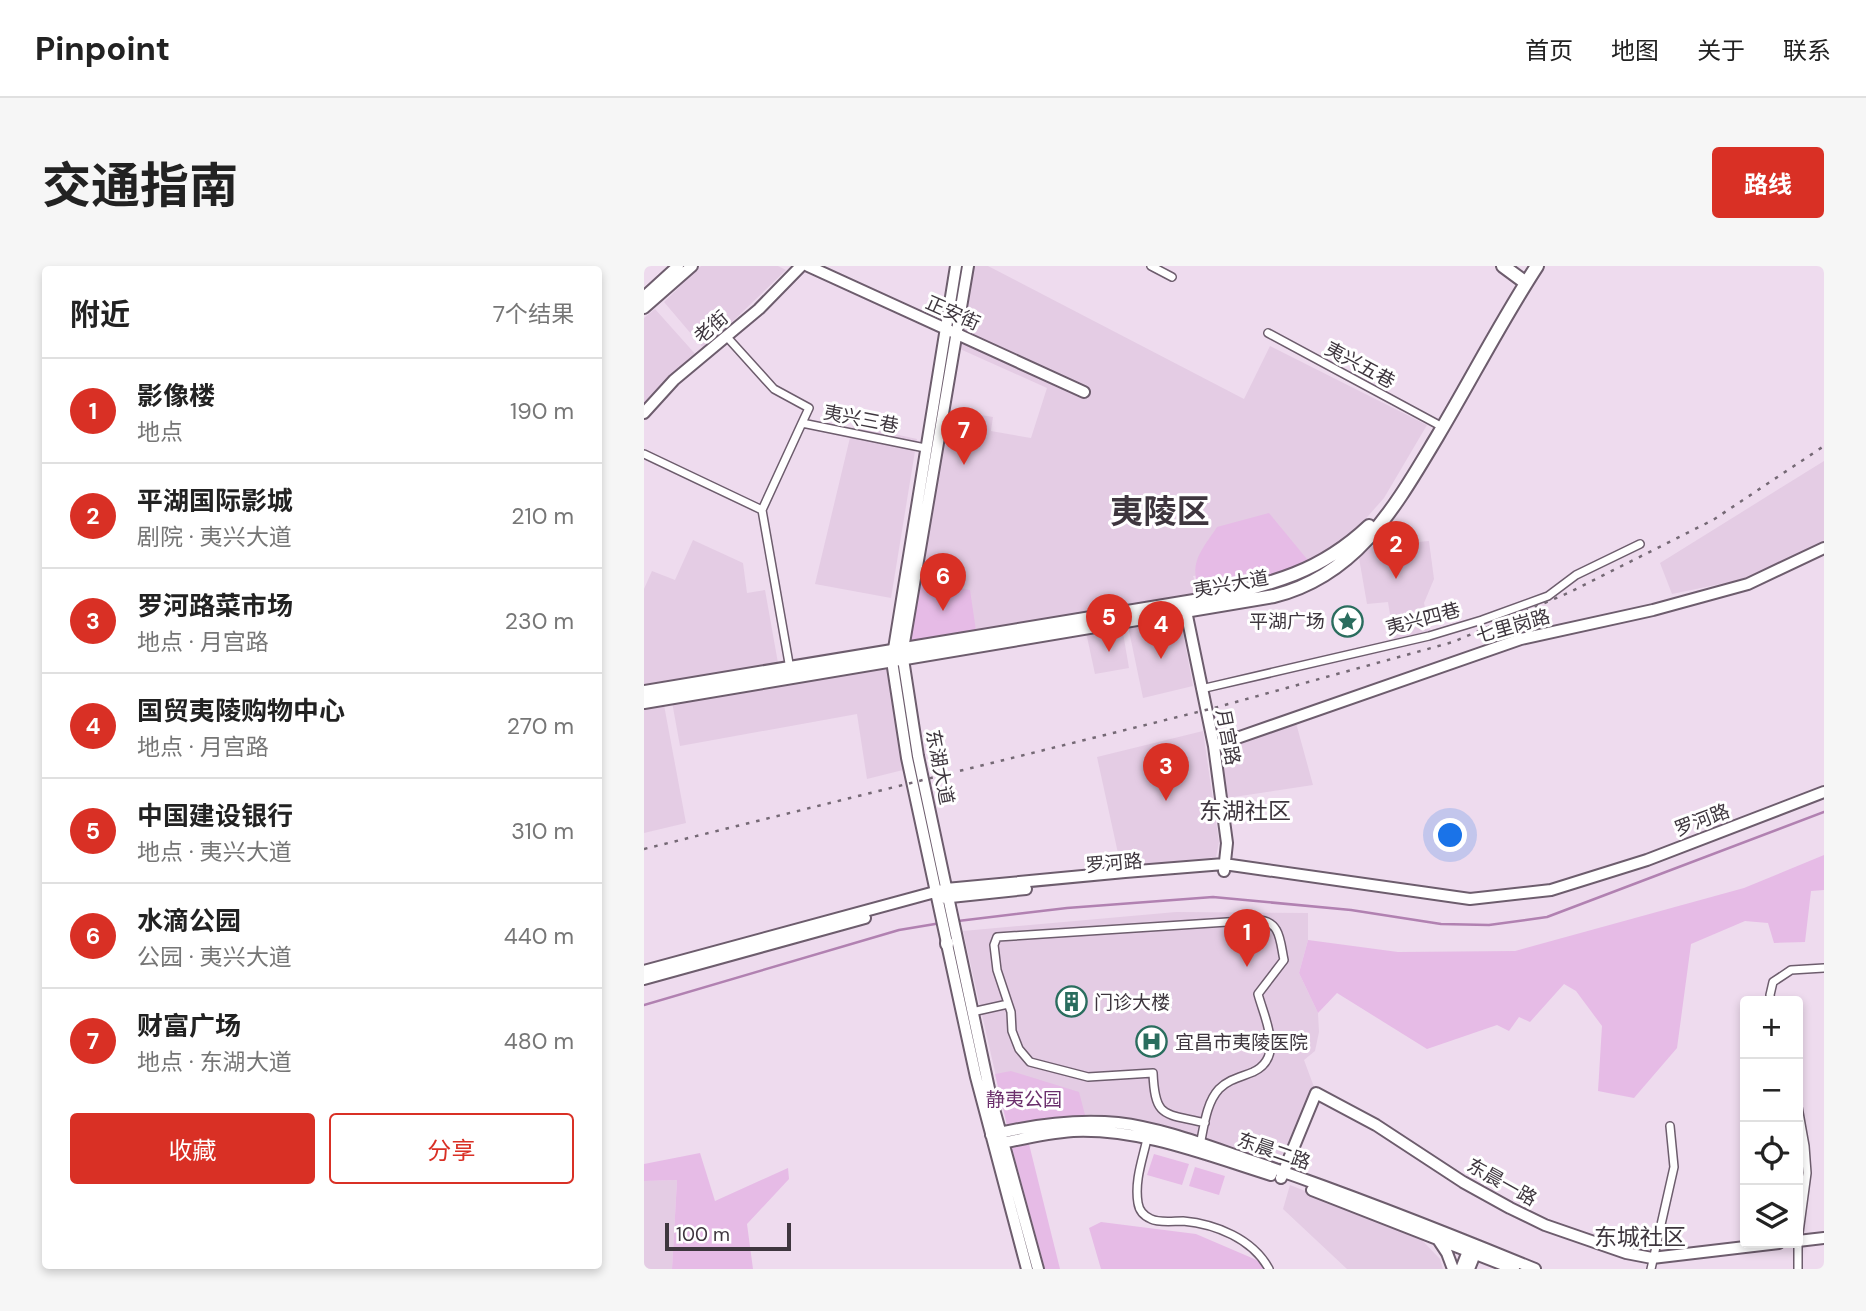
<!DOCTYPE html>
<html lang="zh">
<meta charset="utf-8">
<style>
:root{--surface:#fff;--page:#f6f6f6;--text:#222;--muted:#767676;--line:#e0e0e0;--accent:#d93025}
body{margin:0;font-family:"DM Sans","Noto Sans SC",sans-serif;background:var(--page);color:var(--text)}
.controls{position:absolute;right:21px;bottom:21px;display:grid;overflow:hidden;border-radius:7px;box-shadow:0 4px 10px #0003}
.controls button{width:63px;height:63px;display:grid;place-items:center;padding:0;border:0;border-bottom:2px solid var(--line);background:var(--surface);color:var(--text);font:35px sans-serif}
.scale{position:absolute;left:21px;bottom:18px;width:126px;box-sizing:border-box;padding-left:7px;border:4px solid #3e363e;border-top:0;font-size:19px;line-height:24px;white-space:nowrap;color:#3e363e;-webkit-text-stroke:5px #fff;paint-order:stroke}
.you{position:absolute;left:807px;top:570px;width:24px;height:24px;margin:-18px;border:5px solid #fff;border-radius:50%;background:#1a73e8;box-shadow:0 0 0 10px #1a73e833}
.badge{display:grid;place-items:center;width:46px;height:46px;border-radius:50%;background:var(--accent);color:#fff;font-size:23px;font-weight:700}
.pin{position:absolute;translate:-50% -58px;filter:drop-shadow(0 2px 4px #0008)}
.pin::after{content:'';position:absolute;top:37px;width:24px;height:21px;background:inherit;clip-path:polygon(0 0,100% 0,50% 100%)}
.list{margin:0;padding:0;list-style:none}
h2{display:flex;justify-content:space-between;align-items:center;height:91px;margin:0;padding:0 28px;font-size:30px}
h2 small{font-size:23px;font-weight:400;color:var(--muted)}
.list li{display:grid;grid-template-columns:46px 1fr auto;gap:21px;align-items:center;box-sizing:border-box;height:105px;padding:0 28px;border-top:2px solid var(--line)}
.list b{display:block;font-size:26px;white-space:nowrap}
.list p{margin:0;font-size:23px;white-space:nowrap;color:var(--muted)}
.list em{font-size:23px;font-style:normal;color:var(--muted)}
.actions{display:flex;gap:14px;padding:21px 28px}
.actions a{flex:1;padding:16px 0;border:2px solid var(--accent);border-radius:7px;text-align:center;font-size:24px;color:var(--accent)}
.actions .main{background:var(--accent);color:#fff}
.icon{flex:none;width:38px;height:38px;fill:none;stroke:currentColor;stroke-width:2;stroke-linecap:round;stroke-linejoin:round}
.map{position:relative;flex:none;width:1180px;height:1003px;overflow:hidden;border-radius:7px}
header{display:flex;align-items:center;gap:42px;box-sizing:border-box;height:98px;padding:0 35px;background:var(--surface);border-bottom:2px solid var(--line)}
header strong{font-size:33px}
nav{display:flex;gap:38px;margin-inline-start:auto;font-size:24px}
.intro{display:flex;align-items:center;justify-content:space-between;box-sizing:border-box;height:168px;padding:0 42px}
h1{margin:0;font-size:49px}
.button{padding:18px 32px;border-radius:7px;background:var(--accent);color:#fff;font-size:24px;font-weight:700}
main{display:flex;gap:42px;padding:0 42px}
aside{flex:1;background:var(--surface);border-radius:7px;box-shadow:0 4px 10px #0003}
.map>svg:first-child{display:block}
.built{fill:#e4cce4}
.green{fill:#e6bbe6}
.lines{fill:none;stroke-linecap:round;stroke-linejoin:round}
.stream{stroke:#b181b1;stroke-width:2.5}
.street-casing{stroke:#6d5d6d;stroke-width:10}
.secondary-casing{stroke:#6d5d6d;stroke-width:14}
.primary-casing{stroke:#6d5d6d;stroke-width:16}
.street{stroke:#fff;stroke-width:7}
.secondary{stroke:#fff;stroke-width:10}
.primary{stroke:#fff;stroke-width:12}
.rail{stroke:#756975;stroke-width:2.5;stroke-dasharray:3.5 7;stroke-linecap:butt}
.labels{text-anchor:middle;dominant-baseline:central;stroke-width:6;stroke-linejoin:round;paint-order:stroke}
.street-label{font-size:19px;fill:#3e363e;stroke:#fff}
.poi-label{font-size:19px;fill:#3e363e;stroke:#fff;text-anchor:start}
.park-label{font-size:19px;fill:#6b2f6c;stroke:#fff}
.quarter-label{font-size:23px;fill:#3e363e;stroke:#fff}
.town-label{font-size:33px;font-weight:bold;fill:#3e363e;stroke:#fff}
</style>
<header>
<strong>Pinpoint</strong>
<nav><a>首页</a><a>地图</a><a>关于</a><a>联系</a></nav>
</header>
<div class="intro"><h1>交通指南</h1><a class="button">路线</a></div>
<main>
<aside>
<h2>附近<small>7个结果</small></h2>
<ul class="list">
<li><span class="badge">1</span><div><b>影像楼</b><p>地点</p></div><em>190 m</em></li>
<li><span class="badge">2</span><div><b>平湖国际影城</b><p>剧院 · 夷兴大道</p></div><em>210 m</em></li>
<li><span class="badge">3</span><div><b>罗河路菜市场</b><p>地点 · 月宫路</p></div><em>230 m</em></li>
<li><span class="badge">4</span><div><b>国贸夷陵购物中心</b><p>地点 · 月宫路</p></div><em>270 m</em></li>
<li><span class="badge">5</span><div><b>中国建设银行</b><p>地点 · 夷兴大道</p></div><em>310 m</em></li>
<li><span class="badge">6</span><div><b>水滴公园</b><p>公园 · 夷兴大道</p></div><em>440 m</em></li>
<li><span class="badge">7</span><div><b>财富广场</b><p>地点 · 东湖大道</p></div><em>480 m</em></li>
</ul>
<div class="actions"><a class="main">收藏</a><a>分享</a></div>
</aside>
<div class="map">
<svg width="1180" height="1003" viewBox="0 0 1180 1003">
<rect width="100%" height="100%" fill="#eedbee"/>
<path class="built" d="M 57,0 L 134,0 L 142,4 L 60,83 L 20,36 Z
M 330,0 L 344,0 L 600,133 L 626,80 L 783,159 L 740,232 L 710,266 L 667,298 L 549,310 L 557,330 L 332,365 L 275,316 L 305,144 L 349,151 L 347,165 L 387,172 L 403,122 L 316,83 Z
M 11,43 L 53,90 L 0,143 L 0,52 Z
M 209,159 L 273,173 L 247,332 L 171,318 Z
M 1180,195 L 1180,279 L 1110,311 L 1028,328 L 1016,297 Z
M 49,274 L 99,297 L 103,327 L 121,324 L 134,397 L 0,418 L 0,323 L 8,305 L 31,314 Z
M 785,275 L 790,313 L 780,337 L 786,365 L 750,373 L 744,336 L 723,338 L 715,292 L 728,280 Z
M 536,351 L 549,420 L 499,432 L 484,360 Z
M 478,361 L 485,402 L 451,408 L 442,366 Z
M 242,400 L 259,504 L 223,513 L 213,448 L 36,480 L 28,436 Z
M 20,439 L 42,557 L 0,567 L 0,442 Z
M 652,457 L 669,519 L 583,532 L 577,482 Z
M 559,465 L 575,576 L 572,591 L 477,601 L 453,491 Z
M 532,646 L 664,647 L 664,674 L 655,707 L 674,747 L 675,766 L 671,785 L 660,794 L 670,821 L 634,898 L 496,854 L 450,848 L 413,851 L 363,859 L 319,665 Z
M 33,914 L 28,1003 L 0,1003 L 0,915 Z
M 646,919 L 773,969 L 796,993 L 799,1003 L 703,1003 L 639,943 Z"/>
<path class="green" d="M 625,247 L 667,298 L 628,313 L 557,330 C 544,298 555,288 573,261 Z
M 275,316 L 326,324 L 332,365 L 264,376 Z
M 1180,589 L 1180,624 L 1167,625 L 1161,676 L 1130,677 L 1124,657 L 1101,655 L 1047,678 L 1033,782 L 990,832 L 954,825 L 958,760 L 932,725 L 920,718 L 886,756 L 875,751 L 865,765 L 853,759 L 783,783 L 693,727 L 674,747 L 655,707 L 664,674 L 754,686 L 871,685 L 1100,622 Z
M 367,805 L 435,826 L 441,849 L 363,859 L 351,808 Z
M 385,878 L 416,1003 L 401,1003 L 368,882 Z
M 56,887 L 71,935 L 144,902 L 145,913 L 103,958 L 109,1003 L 28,1003 L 33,914 L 0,915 L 0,898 Z
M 510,888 L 545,898 L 538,919 L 503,909 Z
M 551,901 L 581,910 L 575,929 L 545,920 Z
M 457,956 L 552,968 L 615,995 L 620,1003 L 457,1003 L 445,962 Z"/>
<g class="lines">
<path class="stream" d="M 314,655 L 423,642 L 569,631 L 707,644 L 797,658 L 845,659 L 903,651 L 1180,546
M 0,739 L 255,664 L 297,657"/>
<defs>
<path id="street" d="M 507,0 L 528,11
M 624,67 L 793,158
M 83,71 L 130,123 L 165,142 L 158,157
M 0,188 L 118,244 L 146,403
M 118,244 L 158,157 L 281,182
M 557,423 L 785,370 L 838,354 L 904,330 L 932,309 L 996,278
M 1127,735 L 1126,729 L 1129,716 L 1147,704 L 1180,702
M 328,746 L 364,738
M 1154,841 L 1161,880 L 1163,907 L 1154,974
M 504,868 C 500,890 490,913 494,937 C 495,944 500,950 507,953 C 515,957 529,955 539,955 C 572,958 609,973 625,1003
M 556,879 C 560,861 562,837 575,823 C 585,813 597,811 609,806 C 641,791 621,754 614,728 L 640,694 C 636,676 637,655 614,654 L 353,671 L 350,679 L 353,704 L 367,746 L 368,765 L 375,783 L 386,796 L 444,811 L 509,807 C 511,853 520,847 561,857
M 1007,1003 L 1030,901 L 1026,860
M 1154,1003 L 1154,977"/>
<path id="secondary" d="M 164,0 L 440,126
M 324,0 L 259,383 L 259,393 L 274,490 L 347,832 L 394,1003
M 0,31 L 34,0
M 0,42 L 48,0
M 0,147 L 30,114 L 115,43 L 157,0
M 542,345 L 570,480 L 583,577 L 580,605
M 570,480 L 877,373 L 1009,344 L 1104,318 L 1180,282
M 297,632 L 382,623
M 303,677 L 263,492 L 248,395 L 312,0
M 303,678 L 332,811 L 383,1003
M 0,705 L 302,623 L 481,606 L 580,598 L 826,633 L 907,624 L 1003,594 L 1180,526
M 0,713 L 221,652
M 347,869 C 388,859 432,853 474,857 C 517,862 561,879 602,893 C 700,926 796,964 891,1003
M 350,879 C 376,873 402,867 429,865 C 496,862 563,889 627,909
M 637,912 L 672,827 L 732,859 L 819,916 L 866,942 L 901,959 L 982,987 L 1008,992 L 1135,977
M 668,924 L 870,1003
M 793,972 L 803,987 L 809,1003
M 1154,975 L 1180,972
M 817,1003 L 826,980
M 825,1003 L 833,983"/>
<path id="primary" d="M 859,0 L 882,17
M 0,426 L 550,335 C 620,319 671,311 725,260
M 0,436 L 630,330 C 714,309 752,239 793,171 C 827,114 857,55 893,0
M 303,677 L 303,678"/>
</defs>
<use href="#street" class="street-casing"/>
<use href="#secondary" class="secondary-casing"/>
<use href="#primary" class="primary-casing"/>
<use href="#street" class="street"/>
<use href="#secondary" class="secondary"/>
<use href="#primary" class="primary"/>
<path class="rail" d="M 0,583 L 570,442 L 809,376 L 924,327 L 1069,254 L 1180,180"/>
</g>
<defs>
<symbol id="sight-ring" viewBox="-11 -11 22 22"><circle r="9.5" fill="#fff" stroke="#2a6d5e" stroke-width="1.5"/><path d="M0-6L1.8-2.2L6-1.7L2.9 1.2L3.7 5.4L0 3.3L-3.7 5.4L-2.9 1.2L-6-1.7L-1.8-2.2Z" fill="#2a6d5e"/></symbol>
<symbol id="building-ring" viewBox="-11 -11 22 22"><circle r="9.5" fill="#fff" stroke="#2a6d5e" stroke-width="1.5"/><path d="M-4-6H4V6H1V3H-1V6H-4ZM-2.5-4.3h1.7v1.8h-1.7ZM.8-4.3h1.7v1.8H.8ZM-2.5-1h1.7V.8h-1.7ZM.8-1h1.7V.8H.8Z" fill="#2a6d5e"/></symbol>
<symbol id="hospital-ring" viewBox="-11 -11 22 22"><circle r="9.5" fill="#fff" stroke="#2a6d5e" stroke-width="1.5"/><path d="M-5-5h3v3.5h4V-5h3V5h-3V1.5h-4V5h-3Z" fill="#2a6d5e"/></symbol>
</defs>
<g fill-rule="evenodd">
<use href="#sight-ring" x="686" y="338" width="35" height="35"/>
<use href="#building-ring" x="410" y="718" width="35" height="35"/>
<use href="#hospital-ring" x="490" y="758" width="35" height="35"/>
</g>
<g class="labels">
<g class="street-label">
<text transform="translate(309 47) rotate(24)">正安街</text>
<text transform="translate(67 61) rotate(-41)">老街</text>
<text transform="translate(716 99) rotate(28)">夷兴五巷</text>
<text transform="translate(217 153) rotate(11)">夷兴三巷</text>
<text transform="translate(587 318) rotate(-10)">夷兴大道</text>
<text transform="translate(779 353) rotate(-15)">夷兴四巷</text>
<text transform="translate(869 360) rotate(-16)">七里岗路</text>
<text transform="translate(584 471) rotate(79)">月宫路</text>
<text transform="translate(296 501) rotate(79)">东湖大道</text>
<text transform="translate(1058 554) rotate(-21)">罗河路</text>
<text transform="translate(470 597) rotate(-5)">罗河路</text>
<text transform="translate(630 885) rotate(19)">东晨二路</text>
<text transform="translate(858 916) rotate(29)">东晨一路</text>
</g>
<g class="poi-label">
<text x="681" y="355" text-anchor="end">平湖广场</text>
<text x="450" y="736">门诊大楼</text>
<text x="531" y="776">宜昌市夷陵医院</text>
</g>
<g class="park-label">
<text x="380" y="833">静夷公园</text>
</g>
<g class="quarter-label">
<text x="601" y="545">东湖社区</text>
<text x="996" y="971">东城社区</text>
</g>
<g class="town-label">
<text x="516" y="245">夷陵区</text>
</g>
</g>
</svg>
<div class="controls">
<button>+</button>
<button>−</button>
<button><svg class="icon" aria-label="locate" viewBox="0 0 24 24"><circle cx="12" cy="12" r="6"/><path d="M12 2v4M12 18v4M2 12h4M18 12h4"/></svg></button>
<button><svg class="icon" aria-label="layers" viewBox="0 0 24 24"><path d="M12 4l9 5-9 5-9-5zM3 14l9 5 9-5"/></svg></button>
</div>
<div class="scale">100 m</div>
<div class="you"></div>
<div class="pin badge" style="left:603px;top:701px">1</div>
<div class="pin badge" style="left:752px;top:313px">2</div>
<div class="pin badge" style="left:522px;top:535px">3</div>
<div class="pin badge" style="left:517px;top:393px">4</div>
<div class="pin badge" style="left:465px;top:386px">5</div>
<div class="pin badge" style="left:299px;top:345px">6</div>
<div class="pin badge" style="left:320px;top:199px">7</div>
</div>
</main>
